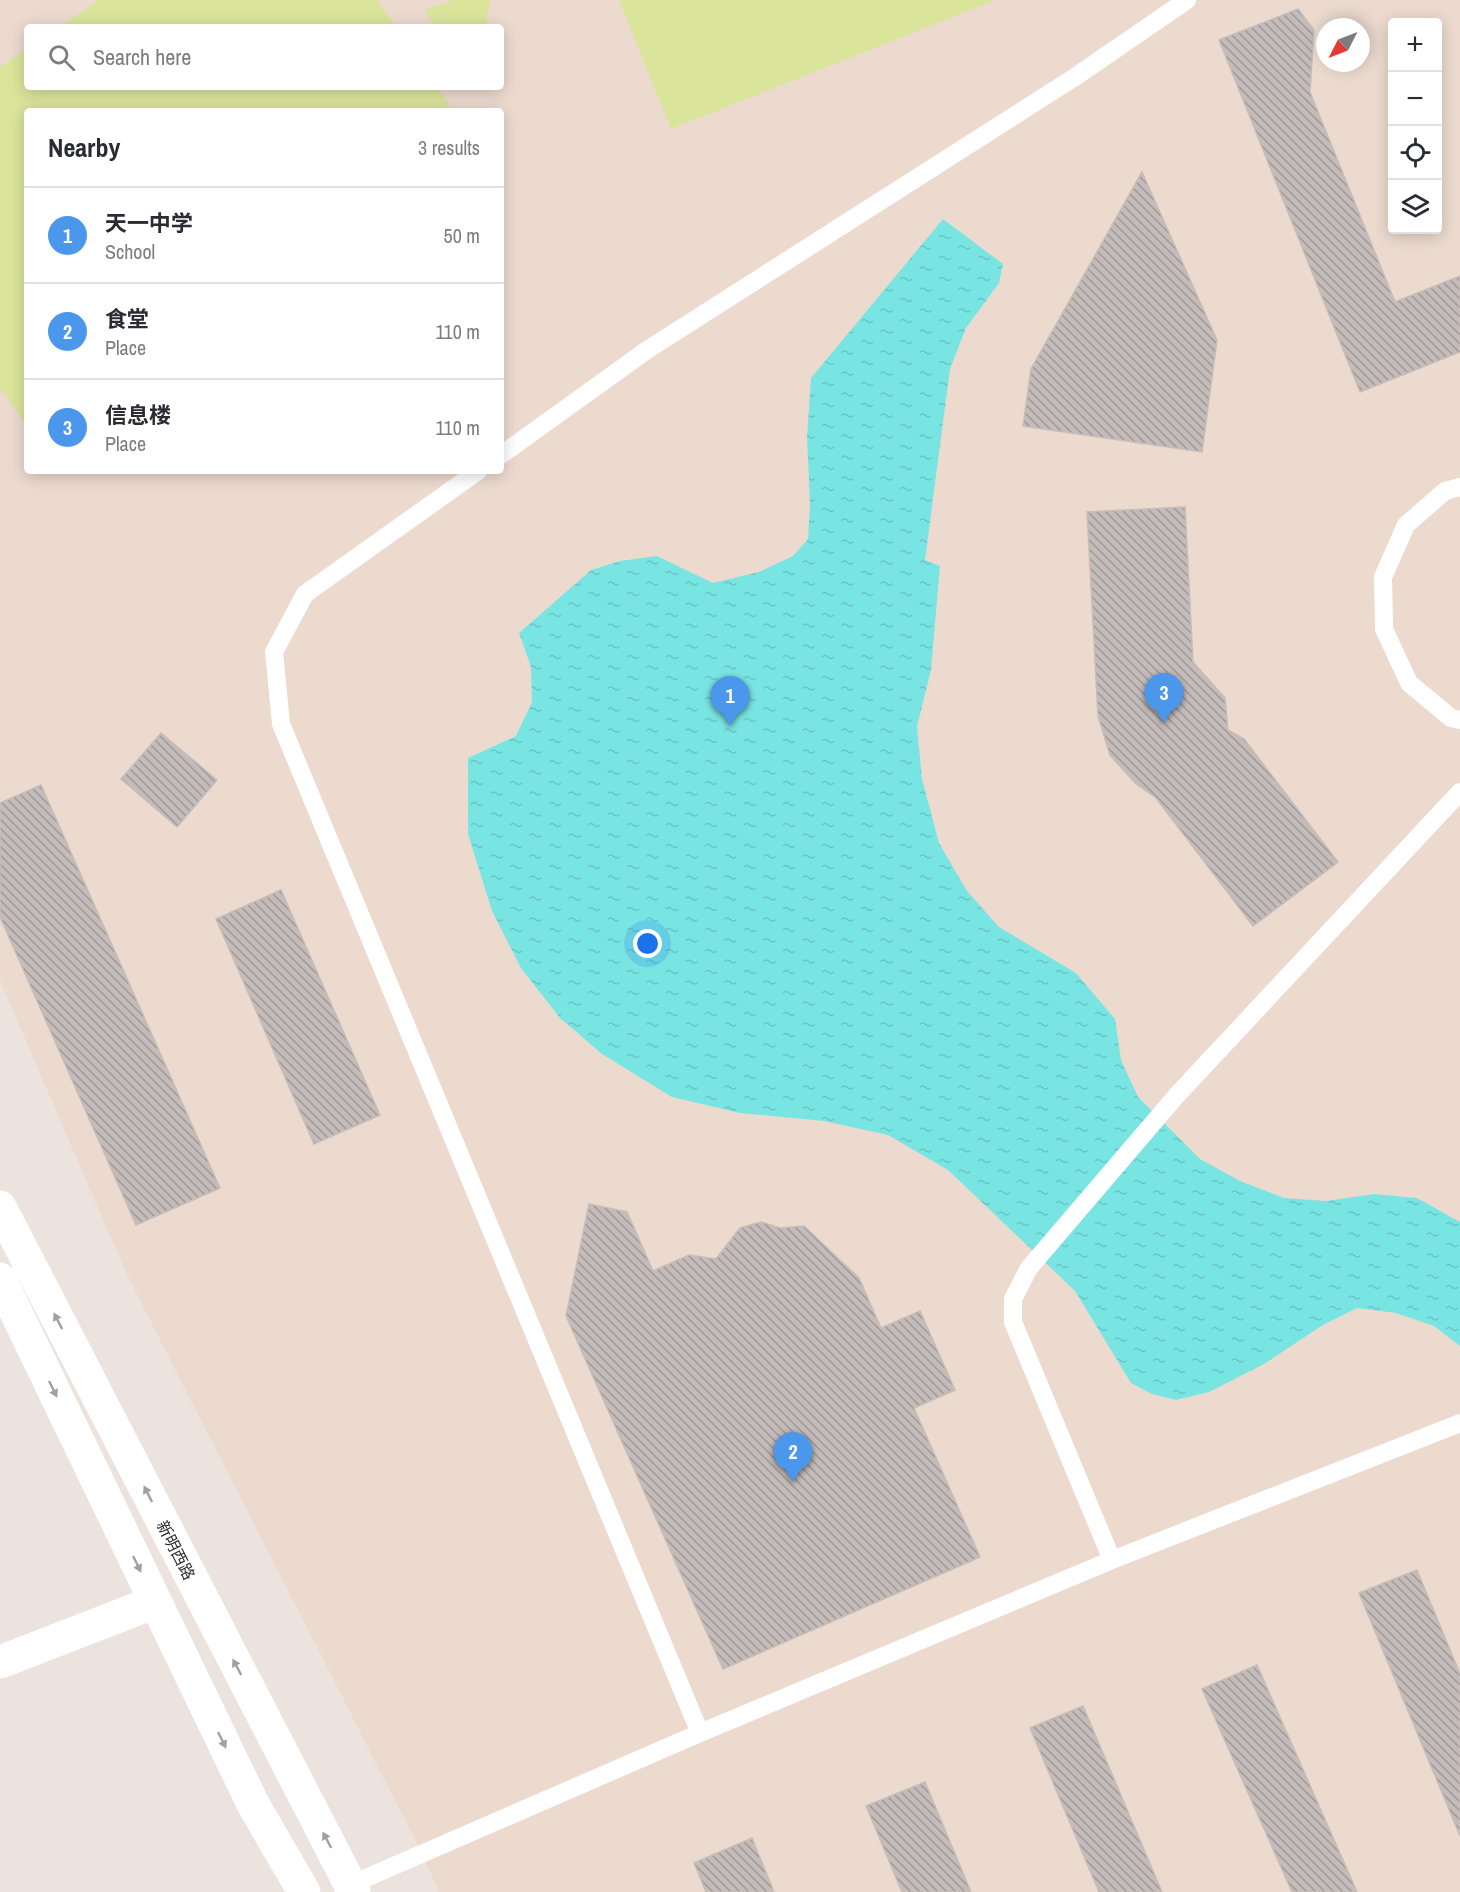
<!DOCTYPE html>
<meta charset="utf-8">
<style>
:root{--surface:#fff;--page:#f7f7f7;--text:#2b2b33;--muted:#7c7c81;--line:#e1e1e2;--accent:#4b97ec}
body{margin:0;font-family:"Archivo Narrow","Noto Sans SC",sans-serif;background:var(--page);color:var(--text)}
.controls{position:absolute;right:18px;top:18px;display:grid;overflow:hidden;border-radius:6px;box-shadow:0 3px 15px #0003}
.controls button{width:54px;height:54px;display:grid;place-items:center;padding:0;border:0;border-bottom:2px solid var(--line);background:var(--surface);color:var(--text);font:30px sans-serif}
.compass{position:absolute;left:1316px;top:18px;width:54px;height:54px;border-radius:50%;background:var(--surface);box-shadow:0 3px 15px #0003;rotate:228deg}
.you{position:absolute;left:648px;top:944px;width:21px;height:21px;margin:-15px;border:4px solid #fff;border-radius:50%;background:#1a73e8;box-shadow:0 0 0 9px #1a73e833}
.badge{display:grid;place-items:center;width:39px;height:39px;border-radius:50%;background:var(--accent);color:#fff;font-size:20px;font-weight:700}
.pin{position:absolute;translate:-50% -50px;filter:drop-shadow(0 2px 3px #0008)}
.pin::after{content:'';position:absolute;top:32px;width:21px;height:18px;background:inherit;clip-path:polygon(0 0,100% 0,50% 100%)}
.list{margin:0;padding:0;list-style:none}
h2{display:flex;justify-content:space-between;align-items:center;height:78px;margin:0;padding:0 24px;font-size:26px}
h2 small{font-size:20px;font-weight:400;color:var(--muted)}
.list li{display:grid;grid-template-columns:39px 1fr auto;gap:18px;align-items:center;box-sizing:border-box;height:96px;padding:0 24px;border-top:2px solid var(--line)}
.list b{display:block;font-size:22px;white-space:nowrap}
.list p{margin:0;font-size:20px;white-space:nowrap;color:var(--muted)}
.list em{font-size:20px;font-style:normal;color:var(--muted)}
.icon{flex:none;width:33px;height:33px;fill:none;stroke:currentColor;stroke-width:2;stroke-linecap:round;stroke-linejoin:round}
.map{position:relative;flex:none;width:1460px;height:1892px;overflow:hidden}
.search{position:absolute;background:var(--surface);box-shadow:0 3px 15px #0003;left:24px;top:24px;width:480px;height:66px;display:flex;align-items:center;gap:15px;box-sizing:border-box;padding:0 21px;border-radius:6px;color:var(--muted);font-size:22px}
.panel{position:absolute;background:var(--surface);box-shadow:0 3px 15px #0003;left:24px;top:108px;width:480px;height:366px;border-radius:6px}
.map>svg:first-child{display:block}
.education{fill:#ecdacf;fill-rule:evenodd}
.pitch{fill:#dae49b}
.water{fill:url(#water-ripples)}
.building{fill:url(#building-back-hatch);stroke:#c7bdb8;stroke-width:1.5}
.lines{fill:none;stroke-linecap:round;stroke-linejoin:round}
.service{stroke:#fff;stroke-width:18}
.minor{stroke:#fff;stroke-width:33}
.tertiary{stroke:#fff;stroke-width:33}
.oneway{fill:#a0a0a0}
.labels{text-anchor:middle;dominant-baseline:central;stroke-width:4.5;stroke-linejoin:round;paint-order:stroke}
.street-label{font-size:16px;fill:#2b2b2b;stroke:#fff}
</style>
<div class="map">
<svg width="1460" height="1892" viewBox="0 0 1460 1892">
<defs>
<pattern id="water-ripples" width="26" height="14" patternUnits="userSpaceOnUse" patternTransform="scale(1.5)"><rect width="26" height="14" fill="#79e5e3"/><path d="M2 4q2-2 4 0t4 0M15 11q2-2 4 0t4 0" fill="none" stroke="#69c5c3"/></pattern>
<pattern id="building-back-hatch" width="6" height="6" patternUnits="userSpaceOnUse" patternTransform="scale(1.5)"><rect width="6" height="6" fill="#c4bcba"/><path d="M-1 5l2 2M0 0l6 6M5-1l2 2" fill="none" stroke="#9f9997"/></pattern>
</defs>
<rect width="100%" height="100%" fill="#ece2de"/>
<path class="education" d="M 0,0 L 1460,0 L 1460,1892 L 439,1892 L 420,1849 L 128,1277 L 0,981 ZM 1392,22 L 1438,22 L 1438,230 L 1392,230 ZM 27,27 L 501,27 L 501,87 L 27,87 ZM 1325,27 L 1361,27 L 1361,63 L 1325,63 ZM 27,111 L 501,111 L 501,471 L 27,471 Z"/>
<path class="pitch" d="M 99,0 L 378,0 L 396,27 L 59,27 Z
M 453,0 L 490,0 L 486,27 L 436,27 L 424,10 Z
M 619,0 L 995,0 L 671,129 Z
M 27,49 L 27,87 L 437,87 L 453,111 L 27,111 L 27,427 L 0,388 L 0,67 Z"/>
<path class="water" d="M 943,219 L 1003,264 L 999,283 L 966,328 L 950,369 L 925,560 L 940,566 L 931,670 L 917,726 L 922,779 L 939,843 L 967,891 L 999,927 L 1076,973 L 1115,1019 L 1121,1060 L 1138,1097 L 1200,1159 L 1240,1181 L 1284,1198 L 1326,1201 L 1374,1194 L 1417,1198 L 1460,1222 L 1460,1346 L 1434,1326 L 1396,1313 L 1357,1308 L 1323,1325 L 1264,1364 L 1209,1392 L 1176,1400 L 1152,1394 L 1131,1383 L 1075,1291 L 948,1170 L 888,1135 L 824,1121 L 740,1113 L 672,1097 L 602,1054 L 560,1018 L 521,968 L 492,911 L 468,834 L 468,758 L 516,736 L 532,702 L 531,667 L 519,633 L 591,570 L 620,561 L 657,556 L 713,583 L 759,572 L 793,556 L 808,539 L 810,504 L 807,437 L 811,378 Z"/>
<path class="building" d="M 1298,9 L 1314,30 L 1310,92 L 1395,302 L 1460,276 L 1460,352 L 1360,392 L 1219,40 Z
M 1142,172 L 1217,340 L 1202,452 L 1023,426 L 1031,369 Z
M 1185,507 L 1193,662 L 1225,698 L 1228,730 L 1244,739 L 1338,862 L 1253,926 L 1156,798 L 1135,783 L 1110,755 L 1098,716 L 1087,512 Z
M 161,733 L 217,780 L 177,827 L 121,779 Z
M 41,785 L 220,1188 L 136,1225 L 0,917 L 0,803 Z
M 281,890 L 380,1115 L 314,1144 L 216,919 Z
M 589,1204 L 627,1212 L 653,1271 L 689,1255 L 716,1259 L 740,1228 L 761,1222 L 780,1228 L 804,1226 L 859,1278 L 881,1328 L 920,1311 L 955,1390 L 914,1408 L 980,1557 L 723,1669 L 566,1316 Z
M 1417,1570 L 1460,1674 L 1460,1836 L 1359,1593 Z
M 1257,1665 L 1357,1892 L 1292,1892 L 1202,1689 Z
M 1083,1706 L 1162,1892 L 1099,1892 L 1030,1728 Z
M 925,1782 L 971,1892 L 902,1892 L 866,1806 Z
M 752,1838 L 774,1892 L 706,1892 L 694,1863 Z"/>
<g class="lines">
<path class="service" d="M 501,455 L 647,350 L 1075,77 L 1187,0
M 478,471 L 305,594 L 274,652 L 281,724 L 700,1733
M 1460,487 L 1445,491 L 1406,525 L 1383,577 L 1384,629 L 1409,683 L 1451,718 L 1460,720
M 1112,1560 L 1013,1322 L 1013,1299 L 1029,1268 L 1177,1095 L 1460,792
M 343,1888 L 700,1733 L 1112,1560 L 1460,1423"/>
<path class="minor" d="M 0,1662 L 155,1602"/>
<path class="tertiary" d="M 0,1207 L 354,1892
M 0,1279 L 253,1804 L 304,1892"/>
</g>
<defs><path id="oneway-solid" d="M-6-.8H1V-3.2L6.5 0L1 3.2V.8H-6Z" transform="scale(1.5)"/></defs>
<g class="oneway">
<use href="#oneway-solid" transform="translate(58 1321) rotate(-117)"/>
<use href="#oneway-solid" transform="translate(53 1389) rotate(64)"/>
<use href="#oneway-solid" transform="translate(148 1494) rotate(-117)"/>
<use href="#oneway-solid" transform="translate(137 1564) rotate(64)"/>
<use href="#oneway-solid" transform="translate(237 1667) rotate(-118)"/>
<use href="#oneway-solid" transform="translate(222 1740) rotate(64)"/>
<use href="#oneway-solid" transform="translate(327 1840) rotate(-118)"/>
</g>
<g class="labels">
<g class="street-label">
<text transform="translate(176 1550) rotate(63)">新明西路</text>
</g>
</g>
</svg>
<div class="controls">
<button>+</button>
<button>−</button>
<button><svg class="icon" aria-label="locate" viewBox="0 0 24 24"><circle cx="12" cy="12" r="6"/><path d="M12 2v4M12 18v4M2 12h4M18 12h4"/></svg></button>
<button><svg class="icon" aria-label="layers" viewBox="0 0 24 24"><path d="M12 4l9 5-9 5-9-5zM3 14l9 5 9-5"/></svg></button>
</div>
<svg class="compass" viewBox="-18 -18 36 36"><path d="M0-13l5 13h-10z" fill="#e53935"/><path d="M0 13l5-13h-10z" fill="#7c7c81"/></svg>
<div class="you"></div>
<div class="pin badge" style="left:730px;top:726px">1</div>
<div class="pin badge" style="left:793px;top:1482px">2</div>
<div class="pin badge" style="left:1164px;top:723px">3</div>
<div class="search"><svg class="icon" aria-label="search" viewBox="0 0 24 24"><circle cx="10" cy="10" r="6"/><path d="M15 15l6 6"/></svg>Search here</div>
<section class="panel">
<h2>Nearby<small>3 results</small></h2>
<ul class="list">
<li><span class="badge">1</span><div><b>天一中学</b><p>School</p></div><em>50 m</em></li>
<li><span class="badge">2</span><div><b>食堂</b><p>Place</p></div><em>110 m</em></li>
<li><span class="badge">3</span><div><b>信息楼</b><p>Place</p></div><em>110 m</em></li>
</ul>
</section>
</div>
